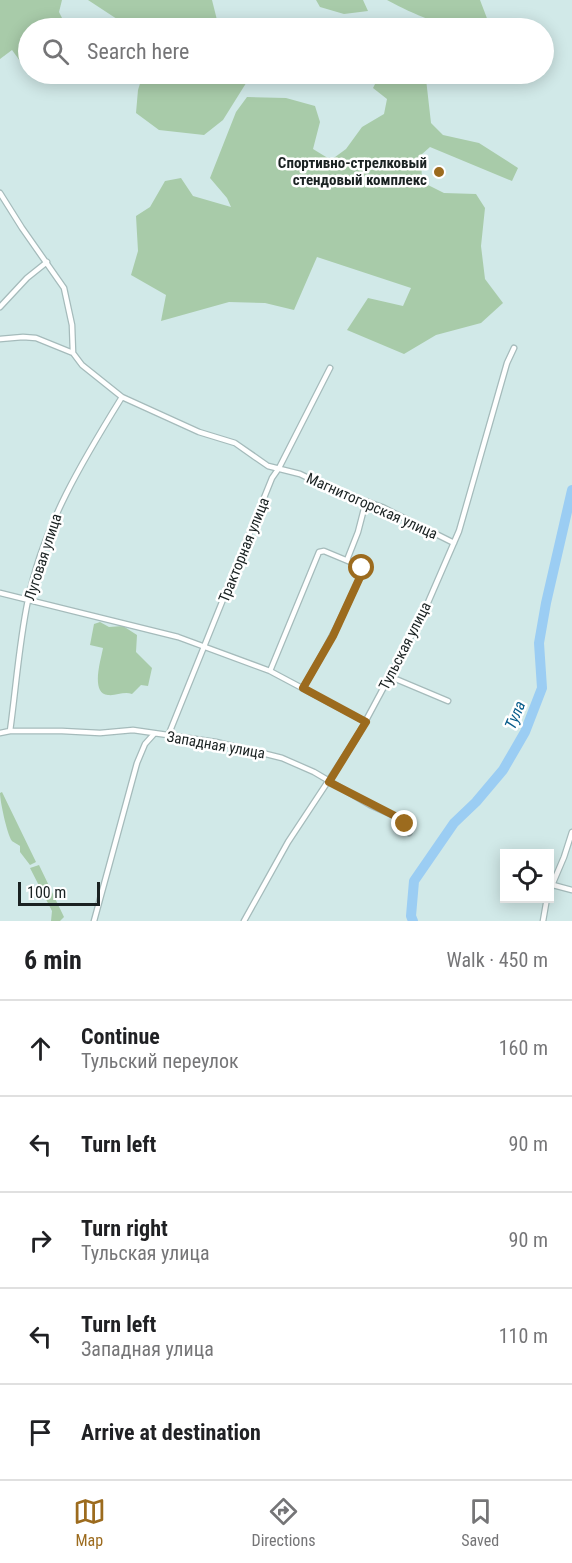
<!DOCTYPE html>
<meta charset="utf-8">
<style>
:root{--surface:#fff;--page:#f6f6f6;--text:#202124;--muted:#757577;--line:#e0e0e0;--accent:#9c6b1e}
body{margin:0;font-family:"Roboto Condensed",sans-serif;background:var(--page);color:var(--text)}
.controls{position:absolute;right:18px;bottom:18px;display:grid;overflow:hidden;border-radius:0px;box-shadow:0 3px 15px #0003}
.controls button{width:54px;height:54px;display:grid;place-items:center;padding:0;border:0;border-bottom:2px solid var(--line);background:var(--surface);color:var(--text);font:30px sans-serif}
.scale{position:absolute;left:18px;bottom:15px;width:82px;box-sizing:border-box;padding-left:6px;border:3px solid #1a2222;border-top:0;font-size:16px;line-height:21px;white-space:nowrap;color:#1a2222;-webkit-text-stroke:4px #fff;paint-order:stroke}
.stop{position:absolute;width:18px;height:18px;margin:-14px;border:4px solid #9c6b1e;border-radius:50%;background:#fff}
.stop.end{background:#9c6b1e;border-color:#fff;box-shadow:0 2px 6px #0008}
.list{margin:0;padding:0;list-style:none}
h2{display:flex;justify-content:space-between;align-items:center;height:78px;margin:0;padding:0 24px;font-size:26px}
h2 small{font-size:20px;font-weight:400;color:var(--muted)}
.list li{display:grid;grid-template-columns:39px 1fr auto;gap:18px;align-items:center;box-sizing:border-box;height:96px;padding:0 24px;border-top:2px solid var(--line)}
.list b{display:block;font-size:22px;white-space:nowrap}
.list p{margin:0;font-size:20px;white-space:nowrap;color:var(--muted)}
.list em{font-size:20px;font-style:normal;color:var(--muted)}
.icon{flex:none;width:33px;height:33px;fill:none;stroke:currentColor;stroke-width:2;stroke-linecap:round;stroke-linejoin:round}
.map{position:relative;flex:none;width:572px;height:921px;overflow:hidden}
.search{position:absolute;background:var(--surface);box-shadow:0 3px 15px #0003;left:18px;right:18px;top:18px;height:66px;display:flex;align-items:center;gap:15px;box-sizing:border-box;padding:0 21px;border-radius:33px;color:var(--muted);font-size:22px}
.sheet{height:558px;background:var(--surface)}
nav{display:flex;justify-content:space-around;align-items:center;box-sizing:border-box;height:84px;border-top:2px solid var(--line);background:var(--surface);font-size:16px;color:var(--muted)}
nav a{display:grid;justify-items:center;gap:3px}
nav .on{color:var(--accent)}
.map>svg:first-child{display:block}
.green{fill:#a8cba9}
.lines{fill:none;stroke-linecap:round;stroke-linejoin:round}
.river{stroke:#9bcdf3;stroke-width:10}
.minor-casing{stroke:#a5bbbb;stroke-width:7}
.minor{stroke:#fff;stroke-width:4.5}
.route{stroke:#9c6b1e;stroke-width:8}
.poi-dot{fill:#9c6b1e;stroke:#fff;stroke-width:2}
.labels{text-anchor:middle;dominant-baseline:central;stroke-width:5;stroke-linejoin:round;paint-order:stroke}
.poi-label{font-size:15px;font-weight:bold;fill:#1a2222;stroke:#fff;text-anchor:end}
.street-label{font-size:15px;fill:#1a2222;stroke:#fff}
.water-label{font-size:16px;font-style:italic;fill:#085c8b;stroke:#fff}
</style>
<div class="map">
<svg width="572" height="921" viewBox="0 0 572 921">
<rect width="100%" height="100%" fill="#d1e9e8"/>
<path class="green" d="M 0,0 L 64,0 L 62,0 L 59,12 L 67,28 L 28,28 L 28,64 L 20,61 L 12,50 L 0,59 Z
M 88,0 L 212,0 L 219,28 L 137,28 L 134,24 L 120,21 Z
M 316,0 L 363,0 L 368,11 L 344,14 L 320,7 Z
M 387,0 L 480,0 L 488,21 C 485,23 480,28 476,28 C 455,34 405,10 387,0 Z
M 143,74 L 244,74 L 248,80 L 223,120 L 204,135 L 159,130 L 136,113 L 138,90 Z
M 380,74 L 415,74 L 426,79 L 431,123 L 443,135 L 479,143 L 518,168 L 512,181 L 430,147 L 421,155 L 422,182 L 444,193 L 476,194 L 485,208 L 481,246 L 485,279 L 503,303 L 481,323 L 436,335 L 404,354 L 347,330 L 368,298 L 403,306 L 411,288 L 317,257 L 294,310 L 265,303 L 229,302 L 161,321 L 166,295 L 131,275 L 138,251 L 136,216 L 150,207 L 165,181 L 181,178 L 193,196 L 231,207 L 227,198 L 210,178 L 236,112 L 247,97 L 286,98 L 315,106 L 320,122 L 313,149 L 331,160 L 346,149 L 362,127 L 384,114 L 387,99 L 373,88 Z
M 100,622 L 109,627 L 123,626 L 137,635 L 136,652 L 152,668 L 148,686 L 141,685 L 132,694 C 124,691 116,696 108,695 C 90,693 101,660 103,648 L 90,645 L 94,624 Z
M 2,792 L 36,862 L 30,865 L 20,852 L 20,846 C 19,845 13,842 12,841 C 7,834 0,801 0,793 Z
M 39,865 L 64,917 L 60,921 L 51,921 L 52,911 L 30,868 Z"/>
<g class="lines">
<path class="river" d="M 413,921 L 411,916 L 414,881 L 454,823 L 476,802 L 503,770 L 525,732 L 542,688 L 539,643 L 546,603 L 572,490"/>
<defs>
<path id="minor" d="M 0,193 L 22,228 L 64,288 L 72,325 L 73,353 L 82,365 L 122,397 L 199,432 L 235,443 L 268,466 L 300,474 L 329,488 L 382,507 L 454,543
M 0,307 L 27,278 L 47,262
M 0,339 L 23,337 L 36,338 L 73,353
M 347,560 L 358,532 L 366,501
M 0,593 L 178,637 L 270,671 L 366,722
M 270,671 L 319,552 L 324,551 L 360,566 L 362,568 C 361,579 354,589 350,599 C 336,630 320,659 303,688
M 391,677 L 448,701
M 10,731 C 16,688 19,643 28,600 C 43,526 83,460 122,397
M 0,733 L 10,731 L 62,731 L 100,733 L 133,730 L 216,742 L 258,752 L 282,758 L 314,772 L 370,805 L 399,818 L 409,833
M 168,736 L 272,478 L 279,468 L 330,368
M 553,885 L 572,890
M 550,890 L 564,857 L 572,832
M 94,921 L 137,763 L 145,744 L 154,734
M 244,921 L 288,842 L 356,739 L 423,614 L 459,531 L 507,363 L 514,348
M 543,921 L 547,898"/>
</defs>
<use href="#minor" class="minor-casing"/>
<use href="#minor" class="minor"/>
</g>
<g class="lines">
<path class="route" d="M 362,568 L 361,575 L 333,636 L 303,688 L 366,722 L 329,782 L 399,818 L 405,824"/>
</g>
<circle class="poi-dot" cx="439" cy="172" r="6"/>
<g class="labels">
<g class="poi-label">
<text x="427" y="163">Спортивно-стрелковый<tspan x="427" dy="17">стендовый комплекс</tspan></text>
</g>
<g class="street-label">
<text transform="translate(372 506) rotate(24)">Магнитогорская улица</text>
<text transform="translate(244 550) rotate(-68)">Тракторная улица</text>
<text transform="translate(43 557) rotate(-72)">Луговая улица</text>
<text transform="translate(405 646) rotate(-63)">Тульская улица</text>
<text transform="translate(216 745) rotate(10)">Западная улица</text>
</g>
<g class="water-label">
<text transform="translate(515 715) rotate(-67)">Тула</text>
</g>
</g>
</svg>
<div class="controls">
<button><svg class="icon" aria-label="locate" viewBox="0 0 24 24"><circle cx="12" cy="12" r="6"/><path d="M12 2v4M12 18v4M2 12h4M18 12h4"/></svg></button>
</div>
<div class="scale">100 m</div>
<div class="stop" style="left:362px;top:568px"></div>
<div class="stop end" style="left:405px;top:824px"></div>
<div class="search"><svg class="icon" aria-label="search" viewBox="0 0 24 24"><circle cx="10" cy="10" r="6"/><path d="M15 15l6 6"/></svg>Search here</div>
</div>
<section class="sheet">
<h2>6 min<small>Walk · 450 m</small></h2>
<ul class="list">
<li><svg class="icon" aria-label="ahead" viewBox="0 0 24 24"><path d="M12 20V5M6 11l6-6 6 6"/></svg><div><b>Continue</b><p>Тульский переулок</p></div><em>160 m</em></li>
<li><svg class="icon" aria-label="left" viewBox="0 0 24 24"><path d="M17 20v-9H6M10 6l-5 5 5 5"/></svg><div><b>Turn left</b></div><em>90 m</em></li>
<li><svg class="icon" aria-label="right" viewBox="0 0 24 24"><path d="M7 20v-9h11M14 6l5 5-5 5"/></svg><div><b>Turn right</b><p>Тульская улица</p></div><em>90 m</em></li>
<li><svg class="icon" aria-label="left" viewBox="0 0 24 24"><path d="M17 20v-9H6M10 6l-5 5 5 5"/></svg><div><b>Turn left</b><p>Западная улица</p></div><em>110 m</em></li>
<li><svg class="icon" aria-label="arrive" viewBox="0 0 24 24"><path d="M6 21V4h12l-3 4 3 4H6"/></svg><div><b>Arrive at destination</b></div></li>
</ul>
</section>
<nav>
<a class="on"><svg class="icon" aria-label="map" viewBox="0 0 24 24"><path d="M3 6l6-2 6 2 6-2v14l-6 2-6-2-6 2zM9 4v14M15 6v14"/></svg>Map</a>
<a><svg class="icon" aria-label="directions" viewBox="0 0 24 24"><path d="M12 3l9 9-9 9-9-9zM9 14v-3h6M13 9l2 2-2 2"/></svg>Directions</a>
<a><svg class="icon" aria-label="saved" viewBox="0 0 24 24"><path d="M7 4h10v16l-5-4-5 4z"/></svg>Saved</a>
</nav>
